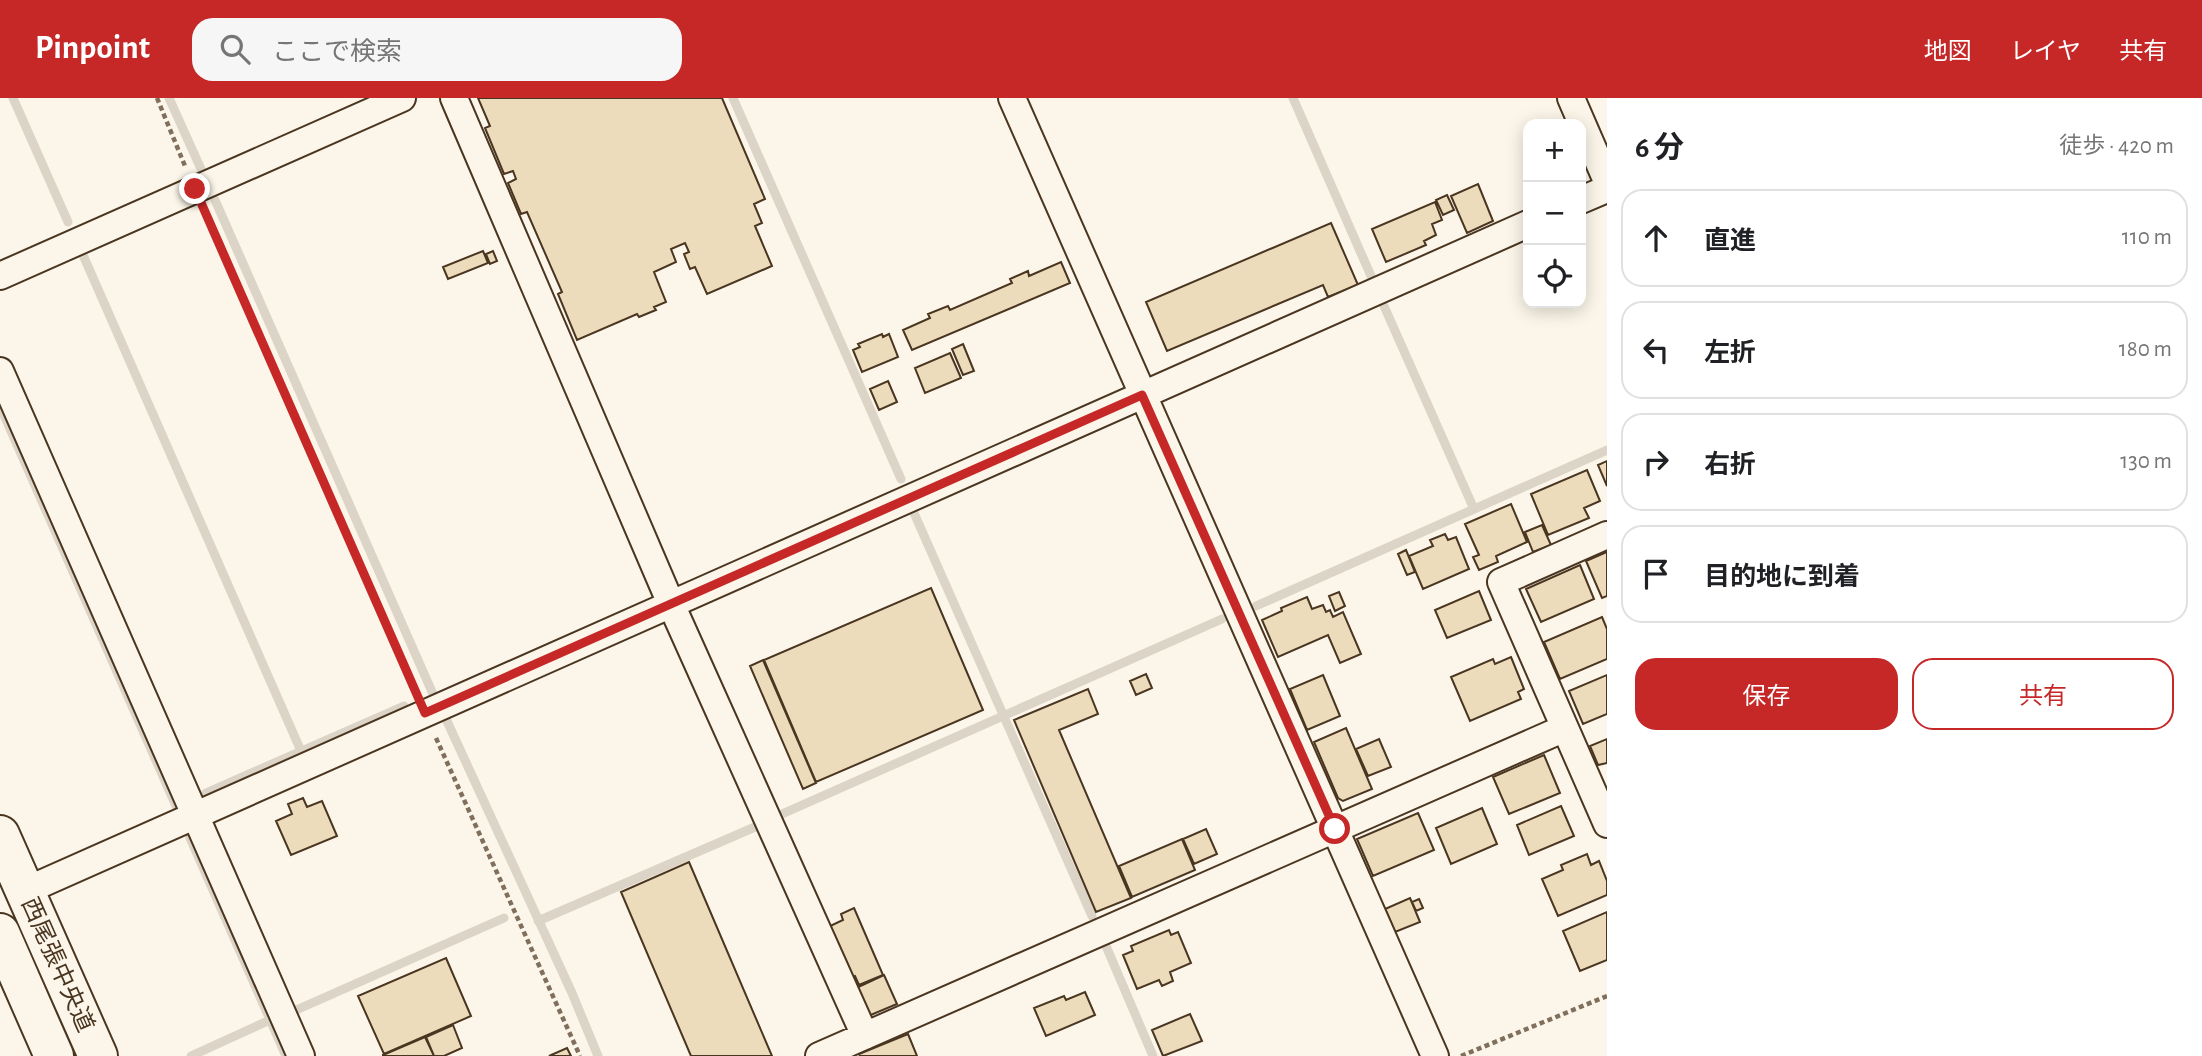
<!DOCTYPE html>
<html lang="ja">
<meta charset="utf-8">
<style>
:root{--surface:#fff;--page:#f6f6f6;--text:#202124;--muted:#757577;--line:#e0e0e0;--accent:#c62828}
body{margin:0;font-family:"Alegreya Sans","Noto Sans JP",sans-serif;background:var(--page);color:var(--text)}
.controls{position:absolute;right:21px;top:21px;display:grid;overflow:hidden;border-radius:14px;box-shadow:0 4px 18px #0003}
.controls button{width:63px;height:63px;display:grid;place-items:center;padding:0;border:0;border-bottom:2px solid var(--line);background:var(--surface);color:var(--text);font:35px sans-serif}
.stop{position:absolute;width:21px;height:21px;margin:-16px;border:5px solid #c62828;border-radius:50%;background:#fff}
.stop.end{background:#c62828;border-color:#fff;box-shadow:0 2px 7px #0008}
.list{margin:0;padding:0;list-style:none}
h2{display:flex;justify-content:space-between;align-items:center;height:91px;margin:0;padding:0 28px;font-size:30px}
h2 small{font-size:23px;font-weight:400;color:var(--muted)}
.list li{display:grid;grid-template-columns:46px 1fr auto;gap:21px;align-items:center;box-sizing:border-box;height:98px;margin:0 14px 14px;padding:0 14px;border:2px solid var(--line);border-radius:21px}
.list b{display:block;font-size:26px;white-space:nowrap}
.list em{font-size:23px;font-style:normal;color:var(--muted)}
.actions{display:flex;gap:14px;padding:21px 28px}
.actions a{flex:1;padding:16px 0;border:2px solid var(--accent);border-radius:21px;text-align:center;font-size:24px;color:var(--accent)}
.actions .main{background:var(--accent);color:#fff}
.icon{flex:none;width:38px;height:38px;fill:none;stroke:currentColor;stroke-width:2;stroke-linecap:round;stroke-linejoin:round}
.map{position:relative;flex:none;width:1607px;height:958px;overflow:hidden}
header{display:flex;align-items:center;gap:42px;box-sizing:border-box;height:98px;padding:0 35px;background:var(--accent);color:#fff}
header strong{font-size:33px}
nav{display:flex;gap:38px;margin-inline-start:auto;font-size:24px}
.search{width:490px;height:63px;background:var(--page);display:flex;align-items:center;gap:18px;box-sizing:border-box;padding:0 24px;border-radius:21px;color:var(--muted);font-size:26px}
main{display:flex}
aside{flex:1;background:var(--surface)}
.map>svg:first-child{display:block}
.lines{fill:none;stroke-linecap:round;stroke-linejoin:round}
.stream{stroke:#dcd4c6;stroke-width:9}
.building{fill:#ecdcbc;stroke:#4a3520;stroke-width:2}
.street-casing{stroke:#4a3520;stroke-width:30}
.primary-casing{stroke:#4a3520;stroke-width:42}
.path{stroke:#7f6f5c;stroke-width:4.5;stroke-dasharray:5 3.5;stroke-linecap:butt}
.street{stroke:#fbf6e9;stroke-width:26}
.primary{stroke:#fbf6e9;stroke-width:38}
.route{stroke:#c62828;stroke-width:9}
.labels{text-anchor:middle;dominant-baseline:central;stroke-width:5;stroke-linejoin:round;paint-order:stroke}
.street-label{font-size:24px;fill:#4a3520;stroke:#fbf6e9}
</style>
<header>
<strong>Pinpoint</strong>
<div class="search"><svg class="icon" aria-label="search" viewBox="0 0 24 24"><circle cx="10" cy="10" r="6"/><path d="M15 15l6 6"/></svg>ここで検索</div>
<nav><a>地図</a><a>レイヤ</a><a>共有</a></nav>
</header>
<main>
<div class="map">
<svg width="1607" height="958" viewBox="0 0 1607 958">
<rect width="100%" height="100%" fill="#fbf6e9"/>
<g class="lines">
<path class="stream" d="M 13,0 L 68,124
M 169,0 L 201,71
M 733,0 L 901,381
M 1293,0 L 1371,178
M 215,102 L 433,596
M 83,157 L 301,653
M 1384,208 L 1474,411
M 0,308 L 176,708
M 914,415 L 1092,818
M 1256,508 L 1607,352
M 446,621 L 572,895 L 598,958
M 206,695 L 404,608
M 782,716 L 1222,521
M 190,740 L 286,958
M 538,823 L 755,729
M 1106,848 L 1153,958
M 294,913 L 504,820
M 191,958 L 270,922"/>
</g>
<path class="building" d="M 478,0 L 722,0 L 765,101 L 754,106 L 762,125 L 755,128 L 772,168 L 707,196 L 695,169 L 690,171 L 684,156 L 689,154 L 685,145 L 671,151 L 676,164 L 654,174 L 666,204 L 654,209 L 656,212 L 639,219 L 637,216 L 577,242 L 558,196 L 562,194 L 527,114 L 521,116 L 508,85 L 516,81 L 513,73 L 504,76 L 485,30 L 490,28 Z
M 1478,86 L 1493,123 L 1467,135 L 1451,98 Z
M 1447,97 L 1454,112 L 1443,117 L 1436,102 Z
M 1435,104 L 1442,122 L 1432,126 L 1436,137 L 1424,143 L 1426,147 L 1386,164 L 1372,131 Z
M 1331,125 L 1358,187 L 1328,199 L 1323,187 L 1167,253 L 1146,204 Z
M 483,153 L 488,165 L 448,181 L 443,169 Z
M 493,153 L 497,163 L 490,166 L 486,156 Z
M 1061,164 L 1070,185 L 912,252 L 903,232 L 930,220 L 928,216 L 948,208 L 950,212 L 1012,185 L 1010,181 L 1028,173 L 1029,178 Z
M 882,236 L 883,239 L 889,236 L 898,259 L 862,274 L 853,252 L 860,249 L 858,246 Z
M 963,246 L 974,273 L 963,277 L 952,251 Z
M 950,255 L 961,280 L 925,295 L 915,270 Z
M 888,283 L 897,304 L 879,312 L 870,291 Z
M 1607,363 L 1607,388 L 1598,367 Z
M 1587,372 L 1600,403 L 1584,410 L 1589,420 L 1548,437 L 1531,396 Z
M 1511,406 L 1527,444 L 1496,458 L 1498,464 L 1479,472 L 1473,459 L 1479,457 L 1465,426 Z
M 1542,427 L 1551,447 L 1533,454 L 1525,434 Z
M 1445,436 L 1448,442 L 1456,439 L 1469,471 L 1423,491 L 1409,458 L 1433,448 L 1430,442 Z
M 1406,452 L 1415,474 L 1407,477 L 1398,456 Z
M 1607,454 L 1607,498 L 1602,500 L 1586,463 Z
M 1580,467 L 1594,501 L 1541,524 L 1526,491 Z
M 931,490 L 983,612 L 816,684 L 764,562 Z
M 1479,493 L 1491,522 L 1447,540 L 1435,512 Z
M 1339,494 L 1345,508 L 1335,513 L 1329,498 Z
M 1307,499 L 1312,511 L 1323,507 L 1326,514 L 1330,512 L 1333,519 L 1343,514 L 1361,556 L 1340,565 L 1328,537 L 1278,559 L 1262,522 L 1282,513 L 1281,510 Z
M 1602,519 L 1607,531 L 1607,561 L 1560,581 L 1544,544 Z
M 1511,559 L 1524,591 L 1518,594 L 1521,601 L 1470,623 L 1451,579 L 1493,561 L 1495,566 Z
M 763,562 L 816,685 L 803,691 L 750,568 Z
M 1146,576 L 1152,590 L 1136,597 L 1130,583 Z
M 1323,577 L 1340,618 L 1307,632 L 1290,591 Z
M 1607,577 L 1607,616 L 1583,626 L 1569,593 Z
M 1088,591 L 1098,616 L 1059,632 L 1131,800 L 1096,814 L 1014,622 Z
M 1346,630 L 1372,691 L 1343,703 L 1338,700 L 1314,644 Z
M 1379,641 L 1391,669 L 1368,678 L 1356,651 Z
M 1607,641 L 1607,665 L 1598,667 L 1590,648 Z
M 1544,657 L 1560,695 L 1509,716 L 1493,679 Z
M 303,700 L 307,709 L 322,703 L 337,738 L 291,757 L 276,723 L 292,716 L 288,706 Z
M 1561,708 L 1574,738 L 1529,757 L 1517,727 Z
M 1482,710 L 1497,746 L 1451,766 L 1436,730 Z
M 1418,715 L 1434,752 L 1373,778 L 1357,741 Z
M 1206,731 L 1217,756 L 1194,766 L 1183,741 Z
M 1182,741 L 1195,772 L 1132,799 L 1119,768 Z
M 1587,756 L 1591,767 L 1599,763 L 1607,783 L 1607,797 L 1558,818 L 1542,781 L 1563,772 L 1561,767 Z
M 689,764 L 772,958 L 691,958 L 621,794 Z
M 1410,800 L 1420,824 L 1395,834 L 1385,811 Z
M 1419,801 L 1423,810 L 1416,813 L 1412,804 Z
M 854,810 L 883,877 L 859,887 L 855,878 L 850,880 L 828,829 L 843,822 L 841,816 Z
M 1607,814 L 1607,862 L 1580,873 L 1563,833 Z
M 1169,832 L 1171,837 L 1178,834 L 1191,865 L 1170,874 L 1173,883 L 1162,888 L 1159,882 L 1137,891 L 1123,857 L 1133,853 L 1131,848 Z
M 446,860 L 471,918 L 384,956 L 358,898 Z
M 884,877 L 897,906 L 866,919 L 854,891 Z
M 1085,894 L 1095,917 L 1046,938 L 1034,910 L 1064,898 L 1066,902 Z
M 1190,916 L 1202,943 L 1163,958 L 1152,932 Z
M 453,927 L 462,950 L 444,958 L 434,958 L 426,939 Z
M 908,936 L 917,958 L 860,958 L 859,956 Z
M 425,939 L 434,958 L 383,958 L 383,957 Z
M 567,950 L 571,958 L 549,958 Z"/>
<g class="lines">
<defs>
<path id="street" d="M 454,0 L 671,506 L 865,938
M 1012,0 L 1435,958
M 1571,0 L 1607,83
M 1581,102 L 1607,91
M 0,178 L 402,0
M 0,273 L 301,958
M 1607,437 L 1501,484 L 1607,726
M 25,793 L 1528,126
M 819,958 L 1565,630"/>
<path id="primary" d="M 0,737 L 98,958
M 0,835 L 54,958"/>
</defs>
<use href="#street" class="street-casing"/>
<use href="#primary" class="primary-casing"/>
<path class="path" d="M 157,0 L 185,68
M 205,114 L 414,590
M 436,640 L 580,958
M 1461,958 L 1607,898"/>
<use href="#street" class="street"/>
<use href="#primary" class="primary"/>
</g>
<g class="lines">
<path class="route" d="M 195,91 L 425,615 L 1142,297 L 1335,731"/>
</g>
<g class="labels">
<g class="street-label">
<text transform="translate(57 867) rotate(66)">西尾張中央道</text>
</g>
</g>
</svg>
<div class="controls">
<button>+</button>
<button>−</button>
<button><svg class="icon" aria-label="locate" viewBox="0 0 24 24"><circle cx="12" cy="12" r="6"/><path d="M12 2v4M12 18v4M2 12h4M18 12h4"/></svg></button>
</div>
<div class="stop" style="left:1335px;top:731px"></div>
<div class="stop end" style="left:195px;top:91px"></div>
</div>
<aside>
<h2>6 分<small>徒歩 · 420 m</small></h2>
<ul class="list">
<li><svg class="icon" aria-label="ahead" viewBox="0 0 24 24"><path d="M12 20V5M6 11l6-6 6 6"/></svg><div><b>直進</b></div><em>110 m</em></li>
<li><svg class="icon" aria-label="left" viewBox="0 0 24 24"><path d="M17 20v-9H6M10 6l-5 5 5 5"/></svg><div><b>左折</b></div><em>180 m</em></li>
<li><svg class="icon" aria-label="right" viewBox="0 0 24 24"><path d="M7 20v-9h11M14 6l5 5-5 5"/></svg><div><b>右折</b></div><em>130 m</em></li>
<li><svg class="icon" aria-label="arrive" viewBox="0 0 24 24"><path d="M6 21V4h12l-3 4 3 4H6"/></svg><div><b>目的地に到着</b></div></li>
</ul>
<div class="actions"><a class="main">保存</a><a>共有</a></div>
</aside>
</main>
